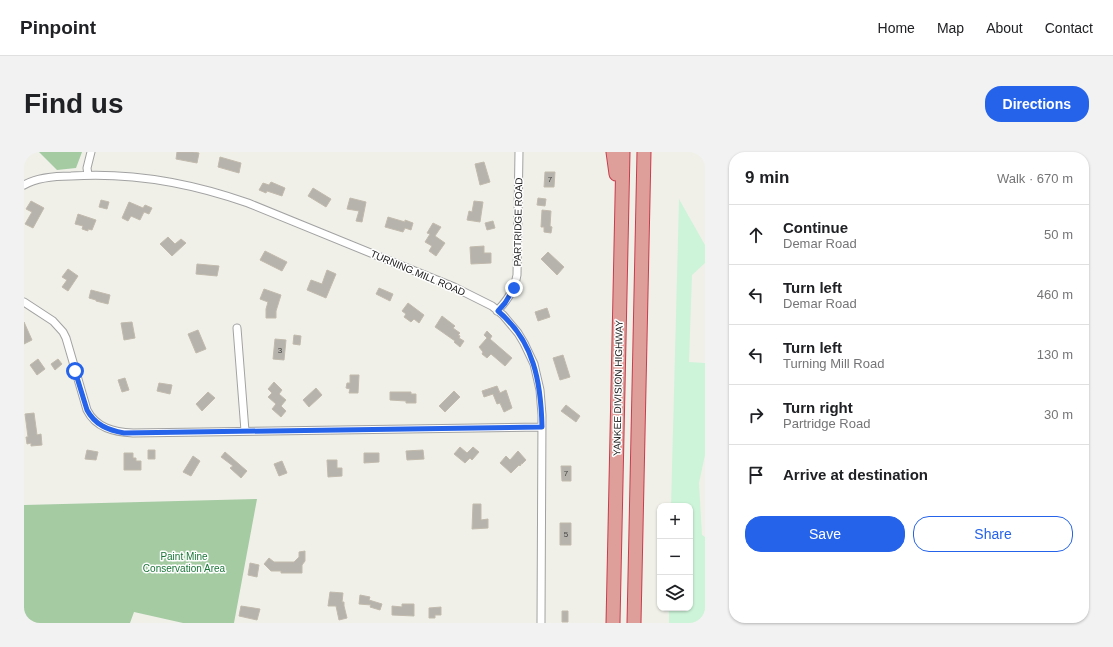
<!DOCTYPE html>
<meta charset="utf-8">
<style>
:root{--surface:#fff;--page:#f2f2f2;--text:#202124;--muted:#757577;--line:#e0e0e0;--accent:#2563eb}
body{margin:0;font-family:Helvetica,sans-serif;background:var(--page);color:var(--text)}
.controls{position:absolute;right:12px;bottom:12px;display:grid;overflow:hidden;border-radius:8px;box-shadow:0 1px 3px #0004}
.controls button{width:36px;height:36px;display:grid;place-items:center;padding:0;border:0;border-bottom:1px solid var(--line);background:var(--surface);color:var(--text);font:20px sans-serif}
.stop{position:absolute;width:12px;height:12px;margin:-9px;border:3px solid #2563eb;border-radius:50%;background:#fff}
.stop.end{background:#2563eb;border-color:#fff;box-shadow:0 1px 4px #0008}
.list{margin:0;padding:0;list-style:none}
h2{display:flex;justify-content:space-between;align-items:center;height:52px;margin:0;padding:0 16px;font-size:17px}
h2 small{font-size:13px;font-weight:400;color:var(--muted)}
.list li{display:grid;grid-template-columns:26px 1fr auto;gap:12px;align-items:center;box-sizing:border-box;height:60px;padding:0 16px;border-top:1px solid var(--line)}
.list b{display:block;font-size:15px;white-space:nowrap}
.list p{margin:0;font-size:13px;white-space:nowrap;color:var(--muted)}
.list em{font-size:13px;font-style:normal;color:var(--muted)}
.actions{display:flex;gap:8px;padding:12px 16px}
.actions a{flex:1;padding:9px 0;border:1px solid var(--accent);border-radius:16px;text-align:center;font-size:14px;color:var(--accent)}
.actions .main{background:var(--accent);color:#fff}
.icon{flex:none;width:22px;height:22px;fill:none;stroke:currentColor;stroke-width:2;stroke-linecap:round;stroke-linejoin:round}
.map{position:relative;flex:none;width:681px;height:471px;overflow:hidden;border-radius:16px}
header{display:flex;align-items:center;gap:24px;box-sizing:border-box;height:56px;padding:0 20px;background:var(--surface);border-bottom:1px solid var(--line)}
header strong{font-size:19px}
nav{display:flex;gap:22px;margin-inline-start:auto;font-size:14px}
.intro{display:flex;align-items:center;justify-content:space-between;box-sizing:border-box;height:96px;padding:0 24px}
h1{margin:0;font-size:28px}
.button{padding:10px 18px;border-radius:16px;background:var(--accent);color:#fff;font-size:14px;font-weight:700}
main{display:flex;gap:24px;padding:0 24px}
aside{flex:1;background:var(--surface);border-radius:16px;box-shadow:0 1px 3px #0004}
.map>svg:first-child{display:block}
.forest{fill:#a5cba3}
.park{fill:#cdf4d9}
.building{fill:#b6b3ac;stroke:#c1baad}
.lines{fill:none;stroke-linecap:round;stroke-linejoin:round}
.street-casing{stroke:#a2a2a2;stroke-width:9}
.highway-casing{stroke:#c83d4b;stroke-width:15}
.street{stroke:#fff;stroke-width:7}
.highway{stroke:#de9f9b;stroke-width:13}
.route{stroke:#2563eb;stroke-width:5}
.labels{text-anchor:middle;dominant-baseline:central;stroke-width:3;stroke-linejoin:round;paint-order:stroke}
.number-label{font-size:8px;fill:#464644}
.street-label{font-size:10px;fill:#212121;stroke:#fff}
.park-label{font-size:10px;fill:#197537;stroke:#fff}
</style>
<header>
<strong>Pinpoint</strong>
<nav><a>Home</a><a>Map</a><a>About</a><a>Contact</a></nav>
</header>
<div class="intro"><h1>Find us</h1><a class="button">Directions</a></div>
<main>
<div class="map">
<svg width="681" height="471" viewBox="0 0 681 471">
<rect width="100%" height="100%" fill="#f0f0e9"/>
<path class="forest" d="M 15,0 L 58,0 L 52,16 L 33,18 Z
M 233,347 L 210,471 L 159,471 L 110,460 L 106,471 L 0,471 L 0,353 Z"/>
<path class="park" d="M 655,47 L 681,93 L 681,111 L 668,123 L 665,210 L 681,211 L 681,303 L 675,331 L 678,383 L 681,385 L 681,471 L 645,471 L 645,456 L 666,456 L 666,354 L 647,354 Z"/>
<path class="building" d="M 153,0 L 169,0 L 175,1 L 173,11 L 152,7 Z
M 196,5 L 217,11 L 215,21 L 194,15 Z
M 460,10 L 466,30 L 456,33 L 451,12 Z
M 521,20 L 531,20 L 530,35 L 520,35 Z
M 247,30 L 261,36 L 258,44 L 243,39 L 242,41 L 235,38 L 239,31 L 245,33 Z
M 289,36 L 307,47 L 302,55 L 284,44 Z
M 326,46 L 342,50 L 338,70 L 332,69 L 335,59 L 323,57 Z
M 514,46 L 522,47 L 521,54 L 513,53 Z
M 77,48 L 85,50 L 83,57 L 75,55 Z
M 7,49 L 20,56 L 9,76 L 1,72 L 8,60 L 2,57 Z
M 450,49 L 459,50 L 456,70 L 443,68 L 445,59 L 448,60 Z
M 105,50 L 119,56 L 121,53 L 128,56 L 125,62 L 120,60 L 116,68 L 107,64 L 104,69 L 98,66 Z
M 518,58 L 527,59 L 526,74 L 528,75 L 527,81 L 520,80 L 520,75 L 517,75 Z
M 54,62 L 72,68 L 68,78 L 64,77 L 64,79 L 58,77 L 59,74 L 51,72 Z
M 364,65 L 381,70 L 381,68 L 389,71 L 387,78 L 381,76 L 379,80 L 361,75 Z
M 469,69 L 471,76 L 463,78 L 461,71 Z
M 409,71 L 417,75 L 411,84 L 421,91 L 412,104 L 405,99 L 408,94 L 401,90 L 406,82 L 403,81 Z
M 144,85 L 151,92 L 157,87 L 162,91 L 148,104 L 136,92 Z
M 460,94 L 460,101 L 467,101 L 467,111 L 447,112 L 446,95 Z
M 241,99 L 263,110 L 258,119 L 236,108 Z
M 524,100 L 540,115 L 533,123 L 517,107 Z
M 173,112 L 195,114 L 193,124 L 172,122 Z
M 44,117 L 54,124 L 44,139 L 38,135 L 43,128 L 38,125 Z
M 303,118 L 312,122 L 302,146 L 283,138 L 287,128 L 298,132 Z
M 355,136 L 369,142 L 366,149 L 352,142 Z
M 240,137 L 257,143 L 252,159 L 252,166 L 242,166 L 242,157 L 244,150 L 236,147 Z
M 67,138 L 86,143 L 84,152 L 72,149 L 72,148 L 65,146 Z
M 384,151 L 400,163 L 395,171 L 390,167 L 387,170 L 380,165 L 382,162 L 378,159 Z
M 523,156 L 526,165 L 514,169 L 511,160 Z
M 418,164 L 431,174 L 429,176 L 436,181 L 434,183 L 436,184 L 435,186 L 440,189 L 436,195 L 430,190 L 431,189 L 411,175 Z
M 0,170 L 8,188 L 0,192 Z
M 108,170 L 111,186 L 100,188 L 97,171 Z
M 174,178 L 182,197 L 172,201 L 164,182 Z
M 463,179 L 468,184 L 466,187 L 488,206 L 481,214 L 467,202 L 463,206 L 458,202 L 459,200 L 455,195 L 463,186 L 460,183 Z
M 270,183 L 277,184 L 276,193 L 269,192 Z
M 251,187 L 262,188 L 260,208 L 249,207 Z
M 539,203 L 546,225 L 536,228 L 529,206 Z
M 14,207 L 21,217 L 13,223 L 6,213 Z
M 34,207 L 38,212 L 31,218 L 27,212 Z
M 326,223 L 335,223 L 334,241 L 325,241 L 326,237 L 322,236 L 323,231 L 326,231 Z
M 101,226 L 105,238 L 98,240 L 94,228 Z
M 250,230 L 258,238 L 255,242 L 262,248 L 257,254 L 262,259 L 257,265 L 248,257 L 252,252 L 244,245 L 248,241 L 244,237 Z
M 135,231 L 148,233 L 146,242 L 133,239 Z
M 473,234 L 476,241 L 482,238 L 488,256 L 480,260 L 476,251 L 473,252 L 469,242 L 460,245 L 458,239 Z
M 292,236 L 298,243 L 285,255 L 279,248 Z
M 430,239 L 436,245 L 421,260 L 415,254 Z
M 184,240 L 191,246 L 178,259 L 172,252 Z
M 366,240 L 387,240 L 387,242 L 392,242 L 392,251 L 382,251 L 382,249 L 366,248 Z
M 542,253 L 556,264 L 552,270 L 537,259 Z
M 10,261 L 13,283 L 17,282 L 18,293 L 7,294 L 7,291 L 3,292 L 2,285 L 4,285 L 1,262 Z
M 436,295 L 443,301 L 449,295 L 455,300 L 448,308 L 446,306 L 441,311 L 430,302 Z
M 63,298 L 74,300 L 72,308 L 61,307 Z
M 124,298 L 131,298 L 131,307 L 124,307 Z
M 399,298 L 400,307 L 383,308 L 382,299 Z
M 494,299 L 502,308 L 498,312 L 498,311 L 496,314 L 495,313 L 487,321 L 476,311 L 482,304 L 486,308 Z
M 201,300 L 223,319 L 217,326 L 206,316 L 209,314 L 197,305 Z
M 100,301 L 109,301 L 109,306 L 112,306 L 112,309 L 117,309 L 117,318 L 100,318 Z
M 340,301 L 355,301 L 355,310 L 340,311 Z
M 169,304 L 176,309 L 167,324 L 159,320 Z
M 303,308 L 313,308 L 313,316 L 318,316 L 318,324 L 304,325 Z
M 258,309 L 263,321 L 255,324 L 250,312 Z
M 537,314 L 547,314 L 547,329 L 538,329 Z
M 449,352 L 457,352 L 457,368 L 464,367 L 464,376 L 448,377 Z
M 536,371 L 547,371 L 547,393 L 536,393 Z
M 281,399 L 281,409 L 278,413 L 278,421 L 257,421 L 257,419 L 247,419 L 240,412 L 245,406 L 250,410 L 270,410 L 275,405 L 275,400 Z
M 226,411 L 235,413 L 233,425 L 224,423 Z
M 306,440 L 319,441 L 318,450 L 320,450 L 320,454 L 323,466 L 315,468 L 312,454 L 304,454 Z
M 336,443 L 346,445 L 345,448 L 358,452 L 356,458 L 346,455 L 347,453 L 335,452 Z
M 378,452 L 390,452 L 390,464 L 368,463 L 368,454 L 378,455 Z
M 217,454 L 236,457 L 233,468 L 215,464 Z
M 417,455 L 417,463 L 411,463 L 411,466 L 405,466 L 405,456 Z
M 538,459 L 544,459 L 544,470 L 538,470 Z"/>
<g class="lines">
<defs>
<path id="street" d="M 64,23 L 63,16 L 67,0
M 0,33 C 14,25 31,24 47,24 C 108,20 167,31 224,51 L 430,135 L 468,154 L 479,163 L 494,181 L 500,191 L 510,212 L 516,238 L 518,263 L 517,471
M 0,150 L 29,169 L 39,180 L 42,186 L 63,258 C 72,276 90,280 109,281 L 518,275
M 473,159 C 483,149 491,138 493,123 L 495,0
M 213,176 L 221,279"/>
<path id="highway" d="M 589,0 L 592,22
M 589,471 L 599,0
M 610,471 L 620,0"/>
</defs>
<use href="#street" class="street-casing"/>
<use href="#highway" class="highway-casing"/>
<use href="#street" class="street"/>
<use href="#highway" class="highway"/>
</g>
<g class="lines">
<path class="route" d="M 51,219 L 63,258 C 71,273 84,278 100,281 L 518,275 C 517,230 510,189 474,159 L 481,151 L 490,136"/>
</g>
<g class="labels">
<g class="number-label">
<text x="526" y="27">7</text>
<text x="256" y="198">3</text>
<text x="542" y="321">7</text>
<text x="542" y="382">5</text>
</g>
<g class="street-label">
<text transform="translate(494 70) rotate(-89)">PARTRIDGE ROAD</text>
<text transform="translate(394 121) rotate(23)">TURNING MILL ROAD</text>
<text transform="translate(594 236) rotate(-89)">YANKEE DIVISION HIGHWAY</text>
</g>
<g class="park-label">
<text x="160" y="404">Paint Mine<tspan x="160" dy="12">Conservation Area</tspan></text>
</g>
</g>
</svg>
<div class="controls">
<button>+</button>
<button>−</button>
<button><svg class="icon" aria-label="layers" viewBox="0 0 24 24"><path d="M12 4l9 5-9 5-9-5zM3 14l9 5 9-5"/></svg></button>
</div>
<div class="stop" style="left:51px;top:219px"></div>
<div class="stop end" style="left:490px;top:136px"></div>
</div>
<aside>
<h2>9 min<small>Walk · 670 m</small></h2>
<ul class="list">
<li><svg class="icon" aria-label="ahead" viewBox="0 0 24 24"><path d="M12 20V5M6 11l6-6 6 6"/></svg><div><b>Continue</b><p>Demar Road</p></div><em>50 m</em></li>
<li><svg class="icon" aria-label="left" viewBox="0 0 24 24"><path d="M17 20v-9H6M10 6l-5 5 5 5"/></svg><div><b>Turn left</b><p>Demar Road</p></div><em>460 m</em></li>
<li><svg class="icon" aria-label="left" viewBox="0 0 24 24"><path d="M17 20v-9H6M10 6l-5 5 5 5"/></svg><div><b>Turn left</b><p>Turning Mill Road</p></div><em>130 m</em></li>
<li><svg class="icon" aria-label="right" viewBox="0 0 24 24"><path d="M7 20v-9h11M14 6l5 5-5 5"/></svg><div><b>Turn right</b><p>Partridge Road</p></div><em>30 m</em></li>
<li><svg class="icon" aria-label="arrive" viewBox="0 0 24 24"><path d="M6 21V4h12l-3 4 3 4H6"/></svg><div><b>Arrive at destination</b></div></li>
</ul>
<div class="actions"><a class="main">Save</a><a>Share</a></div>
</aside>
</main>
